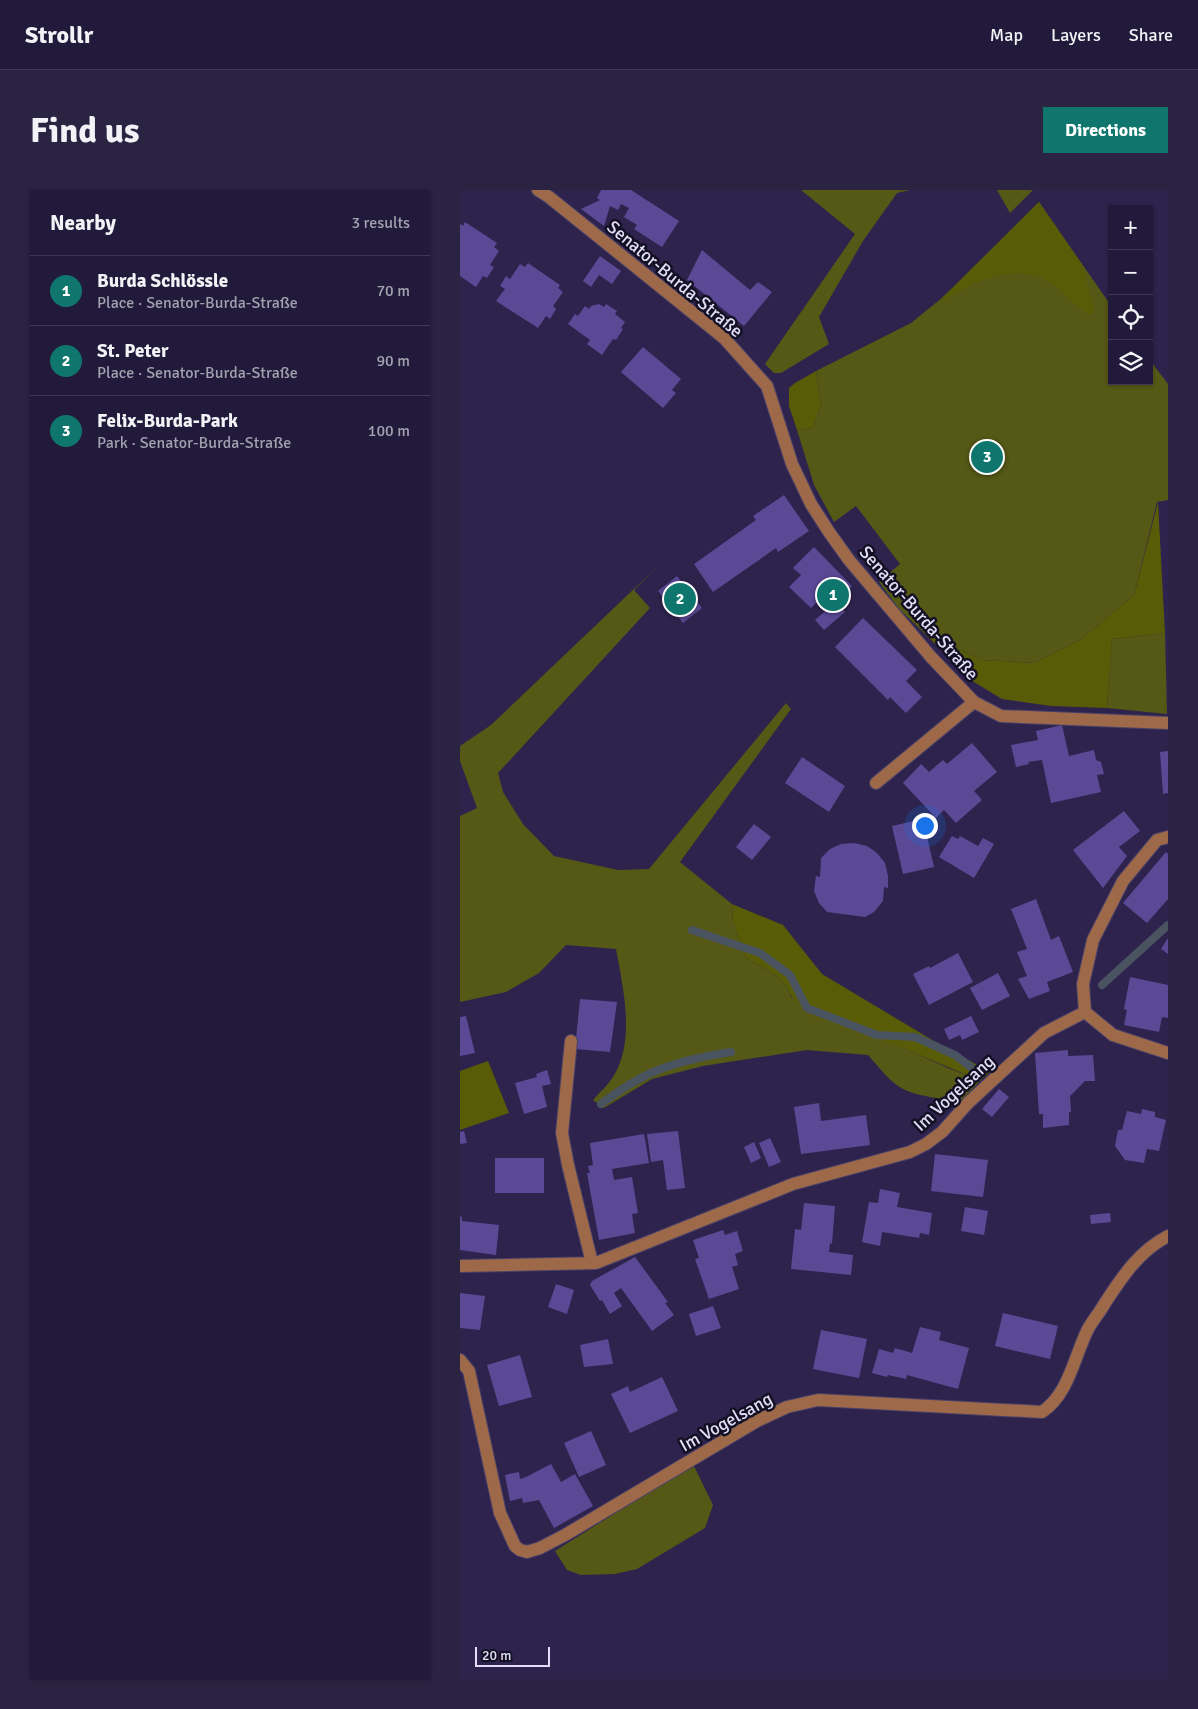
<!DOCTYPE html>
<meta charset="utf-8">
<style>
:root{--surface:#221a3a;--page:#2a2342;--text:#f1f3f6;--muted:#a2a1af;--line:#3f3854;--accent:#0f766e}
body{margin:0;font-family:Signika,sans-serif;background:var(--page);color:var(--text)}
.controls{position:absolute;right:15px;top:15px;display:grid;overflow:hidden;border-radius:0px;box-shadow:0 1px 4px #0004}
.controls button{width:45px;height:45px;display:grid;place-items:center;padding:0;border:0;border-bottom:1px solid var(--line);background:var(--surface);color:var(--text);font:25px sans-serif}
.scale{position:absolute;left:15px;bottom:12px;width:75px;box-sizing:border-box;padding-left:5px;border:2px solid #e1def9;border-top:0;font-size:14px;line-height:18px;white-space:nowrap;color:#e1def9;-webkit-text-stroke:4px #141023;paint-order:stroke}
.you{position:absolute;left:464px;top:635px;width:18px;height:18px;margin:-12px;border:4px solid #fff;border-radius:50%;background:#1a73e8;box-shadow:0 0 0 8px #1a73e833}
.badge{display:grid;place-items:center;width:32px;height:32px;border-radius:50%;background:var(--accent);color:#fff;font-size:16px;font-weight:700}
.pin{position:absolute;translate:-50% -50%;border:2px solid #fff;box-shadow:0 1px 5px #0006}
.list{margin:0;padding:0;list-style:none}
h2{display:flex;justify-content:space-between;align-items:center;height:65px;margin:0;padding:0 20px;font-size:21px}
h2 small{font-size:16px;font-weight:400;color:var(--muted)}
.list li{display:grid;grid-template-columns:32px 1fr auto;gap:15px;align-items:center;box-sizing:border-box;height:70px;padding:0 20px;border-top:1px solid var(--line)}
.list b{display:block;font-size:19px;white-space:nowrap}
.list p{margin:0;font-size:16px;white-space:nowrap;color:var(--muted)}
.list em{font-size:16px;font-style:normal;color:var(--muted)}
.icon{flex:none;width:28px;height:28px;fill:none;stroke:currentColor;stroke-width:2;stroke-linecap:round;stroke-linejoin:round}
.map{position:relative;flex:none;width:708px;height:1489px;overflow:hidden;border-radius:0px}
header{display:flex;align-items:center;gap:30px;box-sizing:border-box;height:70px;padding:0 25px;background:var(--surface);border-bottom:1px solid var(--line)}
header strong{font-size:24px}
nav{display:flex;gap:28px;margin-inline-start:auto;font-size:18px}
.intro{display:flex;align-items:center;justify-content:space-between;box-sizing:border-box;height:120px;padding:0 30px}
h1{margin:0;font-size:35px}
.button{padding:12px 22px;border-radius:0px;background:var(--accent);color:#fff;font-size:18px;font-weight:700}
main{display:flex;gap:30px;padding:0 30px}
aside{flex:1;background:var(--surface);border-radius:0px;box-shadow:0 1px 4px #0004}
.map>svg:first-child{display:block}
.green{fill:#565816}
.forest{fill:#595c06}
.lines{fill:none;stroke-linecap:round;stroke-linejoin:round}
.stream{stroke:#4a5461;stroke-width:8}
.building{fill:#5b4996}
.minor-casing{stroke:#4a4169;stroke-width:14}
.minor{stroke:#9e6949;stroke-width:12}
.labels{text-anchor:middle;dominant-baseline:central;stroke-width:5;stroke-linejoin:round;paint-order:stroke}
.street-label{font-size:18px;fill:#e1def9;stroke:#141023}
</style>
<header>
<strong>Strollr</strong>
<nav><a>Map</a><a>Layers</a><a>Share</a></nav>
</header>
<div class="intro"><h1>Find us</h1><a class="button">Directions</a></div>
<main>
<aside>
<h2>Nearby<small>3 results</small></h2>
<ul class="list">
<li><span class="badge">1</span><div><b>Burda Schlössle</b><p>Place · Senator-Burda-Straße</p></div><em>70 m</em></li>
<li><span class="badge">2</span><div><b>St. Peter</b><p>Place · Senator-Burda-Straße</p></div><em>90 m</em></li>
<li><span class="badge">3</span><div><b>Felix-Burda-Park</b><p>Park · Senator-Burda-Straße</p></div><em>100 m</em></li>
</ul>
</aside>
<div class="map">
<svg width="708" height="1489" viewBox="0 0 708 1489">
<rect width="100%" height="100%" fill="#2d234d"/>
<path class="green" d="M 341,0 L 450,0 L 437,3 L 403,51 L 359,127 L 369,154 L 321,183 L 314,183 L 305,174 L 395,44 Z
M 537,0 L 573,0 L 550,23 Z
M 579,12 L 652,117 L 652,191 L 689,191 L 689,169 L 708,194 L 708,310 L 697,312 L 674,405 L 620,450 L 574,473 L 522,470 L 465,444 L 439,419 L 419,392 L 440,374 L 396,316 L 374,332 L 354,295 L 337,240 L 353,238 L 361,215 L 356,181 L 451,133 L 488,103 Z
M 197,377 L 174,400 L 190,418 L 38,583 L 43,602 L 63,634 L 94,666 L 158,680 L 189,679 L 326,513 L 331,519 L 220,672 L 272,714 L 273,733 L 286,768 L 316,785 L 327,797 L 331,807 L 488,878 L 509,886 L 523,888 L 501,911 C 484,909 461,907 445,900 C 430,893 419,877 408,865 L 347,860 L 243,876 L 192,889 L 144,918 L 133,910 C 139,903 148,895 153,887 C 176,851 163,798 156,759 L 106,755 L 79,783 L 46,802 L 0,812 L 0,626 L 17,618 L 0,571 L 0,556 L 31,535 Z
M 705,443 L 707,524 L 647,518 L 652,449 Z
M 233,1274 L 253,1315 L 245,1338 L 177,1379 L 155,1384 L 121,1385 L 107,1380 L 95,1361 Z"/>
<path class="forest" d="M 579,12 L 622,75 L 635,122 L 630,125 C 614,116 603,100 587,91 C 555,73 512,91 485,110 L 482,108 Z
M 356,181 L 361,215 L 353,238 L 337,240 L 329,216 L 329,198 L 335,193 Z
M 698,312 L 705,443 L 652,449 L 647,518 L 591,516 L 542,509 L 514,492 L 465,444 L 522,470 L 574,473 L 620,450 L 674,405 Z
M 272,714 L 323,735 L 362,784 L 474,851 L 530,882 L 523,888 L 509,886 L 436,855 L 354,827 L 331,806 L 327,797 L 316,785 L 286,768 L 273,733 Z
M 28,871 L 49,923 L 0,940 L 0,881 Z"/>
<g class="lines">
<path class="stream" d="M 232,740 L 300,763 L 330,785 L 347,818 L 417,845 L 455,847 L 495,865 L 516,881
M 642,795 L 708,735
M 141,914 C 157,902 173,891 191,883 C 216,872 244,866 271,862"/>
</g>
<path class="building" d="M 141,0 L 171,0 L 219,31 L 202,57 L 174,39 L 177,35 L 164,27 L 169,18 L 161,14 L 158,20 L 150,16 L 144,36 L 121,19 L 140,10 L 137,8 Z
M 5,32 L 37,53 L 34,57 L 39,61 L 30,75 L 34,77 L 27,88 L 23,86 L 16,97 L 0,86 L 0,34 L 3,36 Z
M 242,60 L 290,100 L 298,92 L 312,102 L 284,136 L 227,90 Z
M 140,66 L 161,81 L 152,94 L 139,85 L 131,97 L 123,91 Z
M 68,73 L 100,95 L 98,98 L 103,102 L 93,116 L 96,119 L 90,129 L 86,126 L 78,138 L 36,111 L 45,99 L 40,96 L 46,86 L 50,89 L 60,74 L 65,77 Z
M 139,114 L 144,117 L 146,114 L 157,121 L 155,124 L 165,132 L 161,138 L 163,139 L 156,150 L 153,149 L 142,165 L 127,154 L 130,150 L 108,134 L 115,124 L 118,126 L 125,116 L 129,119 L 131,116 Z
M 183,157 L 221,189 L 212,200 L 216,203 L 203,218 L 161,182 Z
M 324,305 L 349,341 L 318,362 L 316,358 L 253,402 L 234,374 L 296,330 L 293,326 Z
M 354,357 L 392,396 L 376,412 L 385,422 L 364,440 L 355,430 L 371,416 L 362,407 L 351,418 L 329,397 L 341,385 L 333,378 Z
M 217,386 L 242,418 L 223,433 L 198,401 Z
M 403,428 L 457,480 L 446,491 L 462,507 L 446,523 L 430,507 L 428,510 L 375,457 Z
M 602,535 L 609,566 L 634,560 L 636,570 L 641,572 L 644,584 L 637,585 L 641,602 L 591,613 L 582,570 L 568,572 L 569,574 L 556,577 L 551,555 L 578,550 L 576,541 Z
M 512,553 L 537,582 L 514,601 L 522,610 L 496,633 L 484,620 L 476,628 L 443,593 L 461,574 L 469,582 L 483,570 L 487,574 Z
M 708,561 L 708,603 L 703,604 L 700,562 Z
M 342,567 L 385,596 L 369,622 L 325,593 Z
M 664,621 L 680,641 L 659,657 L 667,666 L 643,698 L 613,660 Z
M 463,629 L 474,677 L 443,684 L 432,636 Z
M 294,634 L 311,647 L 292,670 L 276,657 Z
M 492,646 L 498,649 L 500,646 L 518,656 L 523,648 L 534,654 L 514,688 L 479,667 Z
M 394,653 L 407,656 L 417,663 L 425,673 L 428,686 L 428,698 L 424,697 L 423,711 L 414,722 L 405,727 L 367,722 L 359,713 L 354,701 L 356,686 L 360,687 L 361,668 L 370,659 L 381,654 Z
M 706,662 L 708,664 L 708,709 L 687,733 L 663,713 Z
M 576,709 L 591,750 L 599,746 L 613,782 L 587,792 L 590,801 L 569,809 L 558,789 L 567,786 L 557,762 L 567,759 L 551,719 Z
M 708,748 L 708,764 L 701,759 Z
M 498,763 L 513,792 L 469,815 L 453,784 L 469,776 L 470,778 Z
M 538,783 L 550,806 L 522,820 L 510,798 Z
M 670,787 L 708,795 L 708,828 L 702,827 L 699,842 L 664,835 L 667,820 L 664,819 Z
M 120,809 L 157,812 L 150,862 L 115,859 Z
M 6,826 L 15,863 L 0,866 L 0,827 Z
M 511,826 L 519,842 L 502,850 L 500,845 L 489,850 L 484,839 Z
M 608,860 L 608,866 L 633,865 L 635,891 L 625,891 L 610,906 L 611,922 L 609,922 L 609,935 L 583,938 L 583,924 L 579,924 L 575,863 Z
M 87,880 L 91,894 L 82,896 L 87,917 L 64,924 L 55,893 L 77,887 L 76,884 Z
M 539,899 L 549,907 L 532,927 L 522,919 Z
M 359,913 L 361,931 L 406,925 L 410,955 L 341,964 L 334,917 Z
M 682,919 L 695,922 L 695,927 L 706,930 L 699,961 L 687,959 L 684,973 L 665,970 L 655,956 L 658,940 L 662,940 L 667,921 L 681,924 Z
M 4,941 L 7,953 L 0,954 L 0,942 Z
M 218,941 L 225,998 L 207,1000 L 203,970 L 191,972 L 187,944 Z
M 184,944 L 189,973 L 152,979 L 154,990 L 172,987 L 178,1023 L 172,1024 L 175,1043 L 139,1050 L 127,983 L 130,983 L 128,976 L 133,975 L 130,953 Z
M 310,948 L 321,972 L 309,977 L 299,953 Z
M 294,952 L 301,968 L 291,973 L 284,957 Z
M 475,964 L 528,970 L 523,1007 L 471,1001 Z
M 35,968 L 84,968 L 84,1003 L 35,1003 Z
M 420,999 L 440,1003 L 437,1017 L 472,1023 L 469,1045 L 460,1043 L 459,1048 L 422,1042 L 420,1056 L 402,1052 L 409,1012 L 418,1013 Z
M 344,1013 L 375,1016 L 372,1054 L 370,1053 L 369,1062 L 393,1065 L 391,1085 L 331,1079 L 335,1039 L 341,1040 Z
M 505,1017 L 528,1021 L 524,1045 L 501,1041 Z
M 650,1023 L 651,1032 L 631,1034 L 630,1025 Z
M 0,1026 L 2,1027 L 2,1031 L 39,1035 L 36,1065 L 0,1060 Z
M 263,1040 L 265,1045 L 277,1041 L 283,1061 L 275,1064 L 278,1075 L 272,1077 L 279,1099 L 249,1109 L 235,1069 L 239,1068 L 233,1050 Z
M 175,1067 L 208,1112 L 205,1113 L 214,1125 L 192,1141 L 161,1098 L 154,1103 L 162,1116 L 150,1124 L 142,1110 L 140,1111 L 130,1095 L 132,1091 Z
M 96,1094 L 114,1100 L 107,1124 L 88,1117 Z
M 0,1103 L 25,1106 L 20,1140 L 0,1138 Z
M 253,1116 L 261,1138 L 236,1146 L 229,1124 Z
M 543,1123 L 598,1136 L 590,1169 L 535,1156 Z
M 460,1137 L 481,1142 L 479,1150 L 509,1158 L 498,1199 L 447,1185 L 446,1189 L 428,1185 L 427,1187 L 412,1183 L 419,1159 L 433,1163 L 435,1158 L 452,1163 Z
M 361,1140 L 407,1149 L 399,1188 L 353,1179 Z
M 148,1149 L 153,1174 L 124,1177 L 120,1155 Z
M 60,1165 L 72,1207 L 39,1216 L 27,1175 Z
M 202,1187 L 218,1221 L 170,1243 L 151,1204 L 168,1196 L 170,1202 Z
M 131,1241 L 146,1275 L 119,1287 L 104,1253 Z
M 91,1274 L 101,1292 L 115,1284 L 133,1316 L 94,1338 L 79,1310 L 63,1313 L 62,1308 L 50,1311 L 45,1285 L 59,1282 L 60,1289 L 66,1287 Z"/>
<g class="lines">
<defs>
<path id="minor" d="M 78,0 L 89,7 L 264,148 L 307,196 L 332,274 L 351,314 L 369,342 L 389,370 L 471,467 L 514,512 L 541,526 L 708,533
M 416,593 L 514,512
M 708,647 L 697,650 L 663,691 L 633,750 L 623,794 L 625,822 L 653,845 L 708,863
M 111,851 L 102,943 L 108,975 L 132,1073
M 0,1076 L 136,1073 L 333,994 L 450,962 L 466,954 L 482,942 L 508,913 L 584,843 L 625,822
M 0,1170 L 9,1181 L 40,1323 L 55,1356 L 60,1360 L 67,1362 L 80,1358 L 105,1345 L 297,1231 L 327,1217 L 358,1210 L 582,1222 C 609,1204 614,1167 628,1139 C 633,1130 640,1122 645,1113 C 662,1087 679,1061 708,1046"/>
</defs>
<use href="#minor" class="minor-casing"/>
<use href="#minor" class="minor"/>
</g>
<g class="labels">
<g class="street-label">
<text transform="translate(215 89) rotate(40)">Senator-Burda-Straße</text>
<text transform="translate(459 423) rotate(49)">Senator-Burda-Straße</text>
<text transform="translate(494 903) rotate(-43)">Im Vogelsang</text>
<text transform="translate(266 1232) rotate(-29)">Im Vogelsang</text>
</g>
</g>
</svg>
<div class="controls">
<button>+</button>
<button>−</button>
<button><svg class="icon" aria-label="locate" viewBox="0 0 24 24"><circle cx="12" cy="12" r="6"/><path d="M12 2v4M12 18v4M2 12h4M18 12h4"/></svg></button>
<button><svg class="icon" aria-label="layers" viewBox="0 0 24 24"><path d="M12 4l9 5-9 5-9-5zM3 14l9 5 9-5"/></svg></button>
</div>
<div class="scale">20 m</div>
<div class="you"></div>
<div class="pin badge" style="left:373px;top:405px">1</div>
<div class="pin badge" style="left:220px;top:409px">2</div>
<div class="pin badge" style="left:527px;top:267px">3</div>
</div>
</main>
